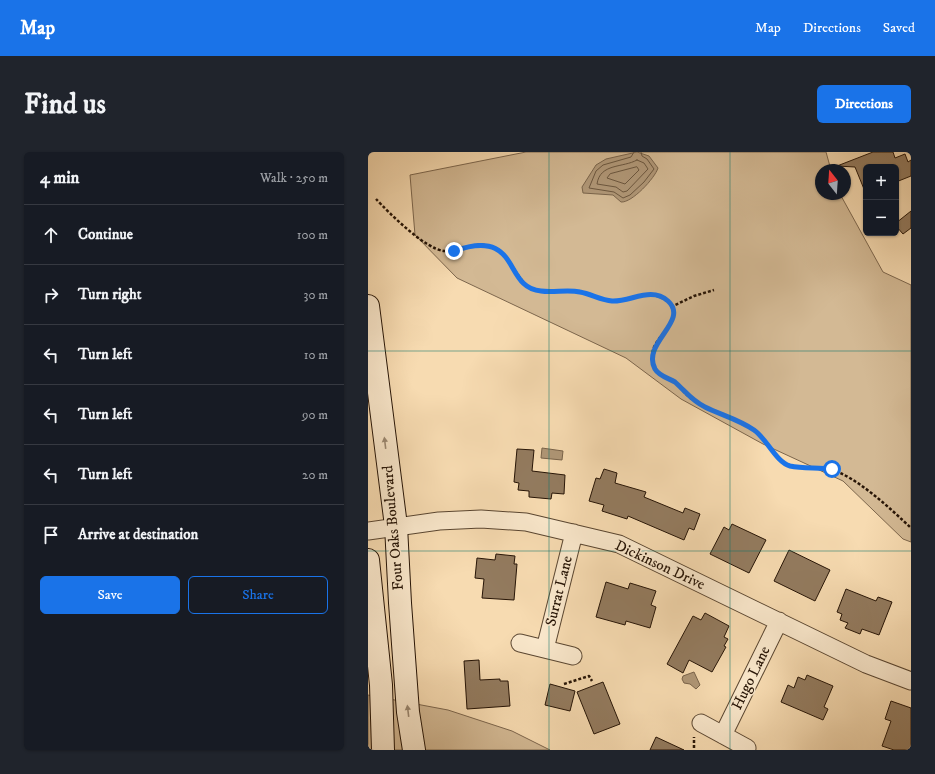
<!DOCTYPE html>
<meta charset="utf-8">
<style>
:root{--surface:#171b24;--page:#20242c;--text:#f1f3f6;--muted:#9ea1a6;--line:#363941;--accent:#1a73e8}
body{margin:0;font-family:"IM FELL DW Pica",serif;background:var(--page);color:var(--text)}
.controls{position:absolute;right:12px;top:12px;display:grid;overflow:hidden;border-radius:6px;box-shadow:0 1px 3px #0004}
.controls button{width:36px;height:36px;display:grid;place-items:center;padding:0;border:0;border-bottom:1px solid var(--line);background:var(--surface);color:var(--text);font:20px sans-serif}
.compass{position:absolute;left:447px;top:12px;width:36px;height:36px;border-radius:50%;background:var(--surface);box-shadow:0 1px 3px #0004;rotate:343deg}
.stop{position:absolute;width:12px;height:12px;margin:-9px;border:3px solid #1a73e8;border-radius:50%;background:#fff}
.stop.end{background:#1a73e8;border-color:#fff;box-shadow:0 1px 4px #0008}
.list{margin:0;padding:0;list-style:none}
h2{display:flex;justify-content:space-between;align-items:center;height:52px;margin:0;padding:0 16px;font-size:17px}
h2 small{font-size:13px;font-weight:400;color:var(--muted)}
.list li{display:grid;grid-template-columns:26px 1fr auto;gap:12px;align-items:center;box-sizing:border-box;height:60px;padding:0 16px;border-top:1px solid var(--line)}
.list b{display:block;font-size:15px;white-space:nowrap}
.list em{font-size:13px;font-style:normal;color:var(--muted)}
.actions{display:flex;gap:8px;padding:12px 16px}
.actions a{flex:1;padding:9px 0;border:1px solid var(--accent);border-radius:6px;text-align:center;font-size:14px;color:var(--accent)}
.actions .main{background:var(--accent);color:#fff}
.icon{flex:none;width:22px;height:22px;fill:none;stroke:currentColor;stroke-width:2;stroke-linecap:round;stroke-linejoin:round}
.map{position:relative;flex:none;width:543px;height:598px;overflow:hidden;border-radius:6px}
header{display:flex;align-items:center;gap:24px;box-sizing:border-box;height:56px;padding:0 20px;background:var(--accent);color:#fff}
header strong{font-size:19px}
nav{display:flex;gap:22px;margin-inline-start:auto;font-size:14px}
.intro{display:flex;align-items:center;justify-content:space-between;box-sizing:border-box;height:96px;padding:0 24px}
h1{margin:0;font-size:28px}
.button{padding:10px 18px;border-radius:6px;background:var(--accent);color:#fff;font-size:14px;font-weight:700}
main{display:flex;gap:24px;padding:0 24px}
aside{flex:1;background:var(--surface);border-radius:6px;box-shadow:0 1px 3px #0004}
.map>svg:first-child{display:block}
.green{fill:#d3b994;stroke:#7c664d}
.water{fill:#b09777;stroke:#79634a}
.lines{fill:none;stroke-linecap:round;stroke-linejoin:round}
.shore{stroke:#6b563e;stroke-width:1}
.building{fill:#937b5f;stroke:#261406}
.street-casing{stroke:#5a4631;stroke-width:19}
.secondary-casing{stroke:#261406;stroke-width:24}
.path{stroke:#261406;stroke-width:2.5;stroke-dasharray:3 2;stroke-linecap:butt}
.street{stroke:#fae8cc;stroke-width:17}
.secondary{stroke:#fae8cc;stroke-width:22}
.oneway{fill:#9b8973}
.route{stroke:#1a73e8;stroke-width:5}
.grid{fill:none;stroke:#0f766e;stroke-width:1;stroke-opacity:0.55}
.labels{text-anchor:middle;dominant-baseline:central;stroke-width:3;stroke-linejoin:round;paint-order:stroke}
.street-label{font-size:15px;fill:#261406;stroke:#fae8cc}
</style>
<header>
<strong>Map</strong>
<nav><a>Map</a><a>Directions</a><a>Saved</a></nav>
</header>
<div class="intro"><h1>Find us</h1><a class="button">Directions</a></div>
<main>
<aside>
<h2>4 min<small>Walk · 250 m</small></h2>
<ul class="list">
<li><svg class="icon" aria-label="ahead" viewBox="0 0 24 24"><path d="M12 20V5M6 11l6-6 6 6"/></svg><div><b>Continue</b></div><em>100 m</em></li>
<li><svg class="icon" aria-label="right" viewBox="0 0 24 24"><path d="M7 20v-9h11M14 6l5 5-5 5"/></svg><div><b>Turn right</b></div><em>30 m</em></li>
<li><svg class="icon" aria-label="left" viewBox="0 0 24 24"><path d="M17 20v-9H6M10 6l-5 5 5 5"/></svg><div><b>Turn left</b></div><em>10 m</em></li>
<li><svg class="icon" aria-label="left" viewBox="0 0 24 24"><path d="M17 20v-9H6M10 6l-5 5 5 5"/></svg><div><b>Turn left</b></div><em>90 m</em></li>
<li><svg class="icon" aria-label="left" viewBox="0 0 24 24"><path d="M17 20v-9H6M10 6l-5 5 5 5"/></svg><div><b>Turn left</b></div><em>20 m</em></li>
<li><svg class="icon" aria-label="arrive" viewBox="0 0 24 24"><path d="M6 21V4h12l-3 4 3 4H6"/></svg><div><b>Arrive at destination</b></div></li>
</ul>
<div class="actions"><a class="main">Save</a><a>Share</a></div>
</aside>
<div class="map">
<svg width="543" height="598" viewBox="0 0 543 598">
<rect width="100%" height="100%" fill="#f7dbb1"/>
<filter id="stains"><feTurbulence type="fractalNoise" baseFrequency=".005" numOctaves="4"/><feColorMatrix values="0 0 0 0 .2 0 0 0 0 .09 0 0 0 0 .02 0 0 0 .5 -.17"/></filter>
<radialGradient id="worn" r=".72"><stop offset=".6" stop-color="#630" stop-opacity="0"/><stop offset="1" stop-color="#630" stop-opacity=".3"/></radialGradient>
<path class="green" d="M 158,0 L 458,0 L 463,18 L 453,18 L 453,42 L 472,42 L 515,120 L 543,133 L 543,390 L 535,387 L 475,329 L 395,292 L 313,247 L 258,206 L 89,126 L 47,83 L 42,23 Z
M 0,543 L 80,558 L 144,579 L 182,598 L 0,598 Z"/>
<path class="water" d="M 269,0 L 281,4 L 290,16 C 287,26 264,51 253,50 L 245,43 L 215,41 L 214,35 L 228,13 L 238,7 Z
M 174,296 L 195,299 L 194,308 L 173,306 Z
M 326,520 L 332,533 L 328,537 L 322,532 L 316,531 L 314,527 L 315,524 Z"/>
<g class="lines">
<path class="shore" d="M 266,0 L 263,5 L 235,13 L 228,19 L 221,36 L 246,40 L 255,46 L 262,43 L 276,30 L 286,17 L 279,7 L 274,4 L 273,0
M 269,8 L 276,11 L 280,17 L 259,39 L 255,40 L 248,35 L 229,32 C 232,11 255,16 269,8 Z
M 269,15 L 271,18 L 257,32 L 239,26 L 242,22 Z"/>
</g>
<path class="building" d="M 505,0 L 525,0 L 527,6 L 537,2 L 540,10 L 543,8 L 543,24 L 528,30 L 528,15 L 498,15 L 498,42 L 487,15 L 469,14 Z
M 543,59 L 543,76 L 535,82 L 528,74 L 528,71 Z
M 149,297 L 166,298 L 164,319 L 197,323 L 196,342 L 184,341 L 183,347 L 161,345 L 161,339 L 150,338 L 151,331 L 146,330 Z
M 236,317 L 249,321 L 247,331 L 278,340 L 276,345 L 315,361 L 317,356 L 332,362 L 326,378 L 321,376 L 316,388 L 260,364 L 259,367 L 234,359 L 236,353 L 221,349 L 228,326 L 232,327 Z
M 364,372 L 398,388 L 381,421 L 342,402 L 356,375 L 361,378 Z
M 421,398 L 462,418 L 447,449 L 406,429 Z
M 128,402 L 147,404 L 146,412 L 149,412 L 146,448 L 114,446 L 116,427 L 107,426 L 109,406 L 127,408 Z
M 238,430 L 260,437 L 262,431 L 288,439 L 283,453 L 288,455 L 282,476 L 258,469 L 257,473 L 228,465 Z
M 478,437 L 508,449 L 510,445 L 524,450 L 511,483 L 494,477 L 492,482 L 477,476 L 480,471 L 472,468 L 474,462 L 469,460 Z
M 337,461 L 361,474 L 356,485 L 360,487 L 356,494 L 358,495 L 344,520 L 321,508 L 315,521 L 299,512 L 325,464 L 333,468 Z
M 111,508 L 112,528 L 132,527 L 132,529 L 140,529 L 142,554 L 99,557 L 96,509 Z
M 439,523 L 465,534 L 456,555 L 460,557 L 455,568 L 413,550 L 420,533 L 426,536 L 430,525 L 437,528 Z
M 235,530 L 252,572 L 226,582 L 209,540 Z
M 182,532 L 207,539 L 202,559 L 177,553 Z
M 523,549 L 543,556 L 543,598 L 526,598 L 514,594 L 523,569 L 517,567 Z
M 288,585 L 316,598 L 282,598 Z"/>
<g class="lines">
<defs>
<path id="street" d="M 0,379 L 71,369 L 113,367 L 158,370 L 251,392 L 498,512 L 543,529
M 152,491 L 205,504
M 177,497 L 206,381
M 333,571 L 379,596
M 355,583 L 411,469"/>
<path id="secondary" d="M 0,154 L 28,374 L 32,451 L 40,560 L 46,598
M 0,408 L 13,533 L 15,598"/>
</defs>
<use href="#street" class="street-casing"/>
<use href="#secondary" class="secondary-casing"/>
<path class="path" d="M 8,47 C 21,61 57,97 76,99 C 95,100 110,86 129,97 C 146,107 149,135 171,139 C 182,141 193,138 204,139 C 218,140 231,149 246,149 C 261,149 276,139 292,145 C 325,158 288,184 285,198 C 284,204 284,211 287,216 C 290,224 300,225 307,230 C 313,236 318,243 325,248 C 343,261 367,265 386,278 C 399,288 407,309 422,314 C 434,317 448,314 461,317 C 487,323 524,358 543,376
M 303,155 L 326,144 L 346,138
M 196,532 L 221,524 L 224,529
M 326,596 L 326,585"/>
<use href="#street" class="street"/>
<use href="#secondary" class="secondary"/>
</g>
<defs><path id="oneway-solid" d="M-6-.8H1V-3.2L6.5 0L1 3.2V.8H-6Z"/></defs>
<g class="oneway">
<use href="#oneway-solid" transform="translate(17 291) rotate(-97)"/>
<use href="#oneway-solid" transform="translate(40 559) rotate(-97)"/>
</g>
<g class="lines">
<path class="route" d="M 86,99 C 154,75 134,136 173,139 C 186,141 199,137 212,140 C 223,142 233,148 244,149 C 263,150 283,134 300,149 C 322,169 273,191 287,217 C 291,224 300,226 307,230 C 317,239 324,249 337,255 C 353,263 370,267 386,278 C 399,287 408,310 422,314 C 435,317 450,315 464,317"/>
</g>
<path class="grid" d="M 181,0 L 181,598M 362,0 L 362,598M 0,199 L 543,199M 0,399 L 543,399"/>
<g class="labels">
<g class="street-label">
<text transform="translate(25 376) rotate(-95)">Four Oaks Boulevard</text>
<text transform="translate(292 413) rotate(25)">Dickinson Drive</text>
<text transform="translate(191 439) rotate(-76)">Surrat Lane</text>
<text transform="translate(383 526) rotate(-64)">Hugo Lane</text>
</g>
</g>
<rect width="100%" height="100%" filter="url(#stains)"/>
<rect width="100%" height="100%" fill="url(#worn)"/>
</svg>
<div class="controls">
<button>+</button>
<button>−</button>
</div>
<svg class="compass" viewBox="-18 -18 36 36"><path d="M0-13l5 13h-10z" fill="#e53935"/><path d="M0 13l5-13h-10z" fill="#9ea1a6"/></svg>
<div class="stop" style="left:464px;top:317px"></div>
<div class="stop end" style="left:86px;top:99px"></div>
</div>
</main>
